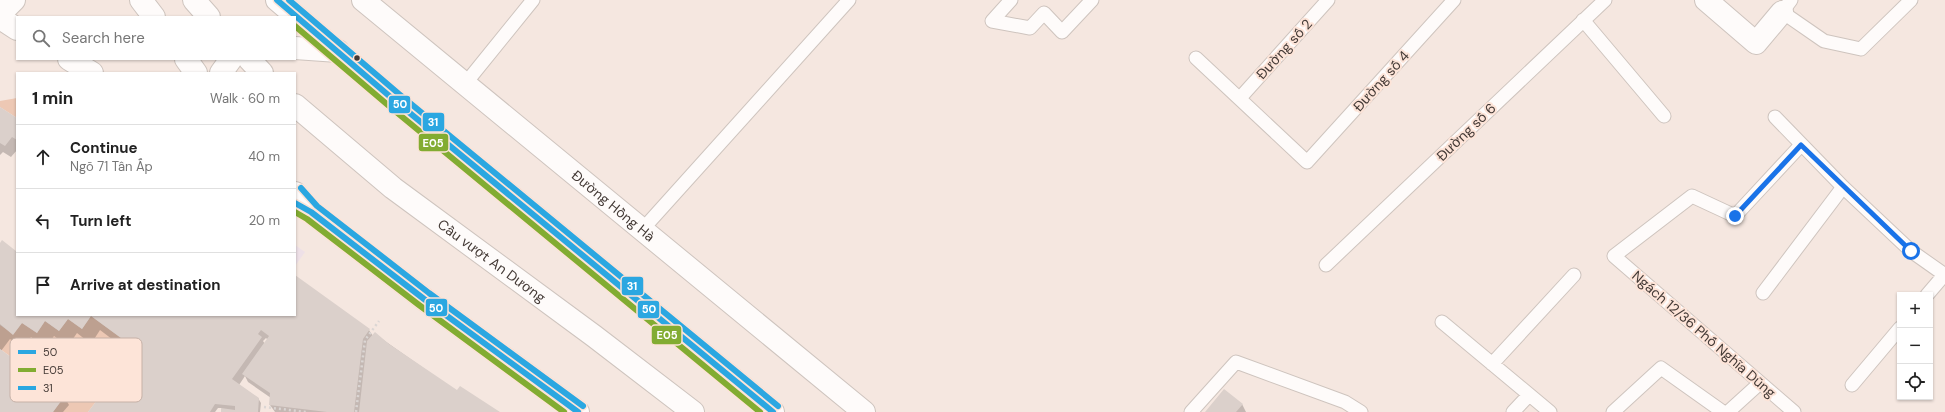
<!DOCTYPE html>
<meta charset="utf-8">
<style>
:root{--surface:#fff;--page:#f6f6f6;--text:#222;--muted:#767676;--line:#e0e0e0}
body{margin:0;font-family:"DM Sans",sans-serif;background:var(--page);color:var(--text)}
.controls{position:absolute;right:12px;bottom:12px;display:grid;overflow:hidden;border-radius:0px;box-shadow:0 1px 3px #0004}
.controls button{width:36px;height:36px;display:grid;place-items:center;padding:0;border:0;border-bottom:1px solid var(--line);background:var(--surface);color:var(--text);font:20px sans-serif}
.stop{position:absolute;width:12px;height:12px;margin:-9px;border:3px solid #1a73e8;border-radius:50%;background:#fff}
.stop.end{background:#1a73e8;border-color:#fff;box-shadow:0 1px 4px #0008}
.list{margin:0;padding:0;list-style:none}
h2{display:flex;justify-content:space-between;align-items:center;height:52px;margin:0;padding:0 16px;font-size:17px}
h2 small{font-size:13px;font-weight:400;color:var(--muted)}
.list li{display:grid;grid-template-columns:26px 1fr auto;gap:12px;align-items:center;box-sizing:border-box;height:64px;padding:0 16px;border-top:1px solid var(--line)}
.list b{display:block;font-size:15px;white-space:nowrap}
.list p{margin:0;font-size:13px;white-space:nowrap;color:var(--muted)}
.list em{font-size:13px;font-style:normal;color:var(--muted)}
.icon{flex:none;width:22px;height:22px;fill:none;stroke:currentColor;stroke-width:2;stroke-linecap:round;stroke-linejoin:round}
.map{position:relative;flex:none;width:1945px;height:412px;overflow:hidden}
.search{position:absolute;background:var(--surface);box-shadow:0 1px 3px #0004;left:16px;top:16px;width:280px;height:44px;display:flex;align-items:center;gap:10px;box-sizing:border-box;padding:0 14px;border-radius:0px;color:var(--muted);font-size:15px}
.panel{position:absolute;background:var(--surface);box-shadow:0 1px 3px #0004;left:16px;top:72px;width:280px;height:244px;border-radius:0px}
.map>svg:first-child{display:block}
.commercial{fill:#eee0e7}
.green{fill:#edc8b4}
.shadow{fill:#0003;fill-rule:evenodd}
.building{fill:#dbd0cb}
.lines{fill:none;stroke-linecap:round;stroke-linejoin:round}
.lane-casing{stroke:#cec4be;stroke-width:15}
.street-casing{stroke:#cec4be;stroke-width:24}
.secondary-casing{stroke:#cec4be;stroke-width:24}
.primary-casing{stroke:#cec4be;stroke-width:24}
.path{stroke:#dbd6d4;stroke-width:2.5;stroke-dasharray:2 3;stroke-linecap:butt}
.lane{stroke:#fefbfa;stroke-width:13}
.street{stroke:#fefbfa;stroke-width:22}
.secondary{stroke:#fefbfa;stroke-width:22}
.primary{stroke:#fefbfa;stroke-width:22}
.bus-1-casing{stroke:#fde4d8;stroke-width:9}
.bus-2-casing{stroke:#fde4d8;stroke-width:9}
.bus-3-casing{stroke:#fde4d8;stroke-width:9}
.bus-1{stroke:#2ba7e1;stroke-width:6}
.bus-2{stroke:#82ac32;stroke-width:6}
.bus-3{stroke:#2ba7e1;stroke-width:6}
.route{stroke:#1a73e8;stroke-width:5}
.bus-dot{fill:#443a36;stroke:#fde4d8;stroke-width:1.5}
.labels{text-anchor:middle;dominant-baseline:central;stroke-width:4;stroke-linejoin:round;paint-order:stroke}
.street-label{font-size:14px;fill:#443a36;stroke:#fde4d8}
.key{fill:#fde4d8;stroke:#c6b1a7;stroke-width:1}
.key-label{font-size:11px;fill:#443a36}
.line-badge{stroke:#fde4d8;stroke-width:1.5}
.badge-label{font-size:11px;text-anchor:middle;font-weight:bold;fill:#fff}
</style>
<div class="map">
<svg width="1945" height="412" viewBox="0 0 1945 412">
<rect width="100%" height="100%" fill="#f5e7e0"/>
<path class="commercial" d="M 295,245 L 305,252 L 295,266 Z"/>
<path class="green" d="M 17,98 L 17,118 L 0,107 L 0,101 Z
M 91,316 L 136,349 L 88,412 L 53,412 L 65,395 L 0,349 L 0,325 L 13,334 L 22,323 L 37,333 L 45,321 L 59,331 L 68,319 L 82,329 Z"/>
<path class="shadow" d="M 0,108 L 17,119 L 17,150 L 11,157 L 3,152 L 0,155 Z
M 0,244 L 16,252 L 17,251 L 17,315 L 295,315 L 295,276 L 369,330 L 373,336 L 375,334 L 456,391 L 499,412 L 275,412 L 270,405 L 271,398 L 248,382 L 245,376 L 239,385 L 258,398 L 261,403 L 260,412 L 222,412 L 222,408 L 218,408 L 215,412 L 90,412 L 133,355 L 100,330 L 91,344 L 77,333 L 68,346 L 54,336 L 46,348 L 31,337 L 22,349 L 10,339 L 1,351 L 64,396 L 69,405 L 63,412 L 0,412 ZM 266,338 L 268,340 L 265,344 L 263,341 Z
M 1242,404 L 1246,412 L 1206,412 Z"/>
<path class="building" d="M 0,107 L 17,118 L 17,140 L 12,137 L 5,146 L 0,143 Z
M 2,240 L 16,251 L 17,249 L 17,315 L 295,315 L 295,275 L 370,329 L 363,339 L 354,412 L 327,412 L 269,405 L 270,393 L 242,374 L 269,336 L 261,330 L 258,334 L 262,337 L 232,379 L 259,398 L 258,412 L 221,412 L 221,408 L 235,410 L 235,406 L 215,404 L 210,412 L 88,412 L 136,349 L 91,316 L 82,329 L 68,319 L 59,331 L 45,321 L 37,333 L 22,323 L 13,335 L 0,324 L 0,243 Z
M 375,332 L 389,344 L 457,390 L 460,386 L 500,412 L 359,412 L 367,341 Z
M 0,349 L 65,396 L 53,412 L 0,412 Z
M 1224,389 L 1243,404 L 1236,412 L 1205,412 Z"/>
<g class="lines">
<defs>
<path id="lane" d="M 1011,0 L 992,21 L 1030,28 L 1044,13 L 1062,32 L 1092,0
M 1791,0 L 1782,12 L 1824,41 L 1861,49 L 1911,0
M 1583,20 L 1664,116
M 1196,58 L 1307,162 L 1454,0
M 465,84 L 533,0
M 1240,98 L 1328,0
M 1775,117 L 1843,187 L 1911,251 L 1945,275
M 642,230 L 849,0
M 1326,265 L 1605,0
M 1763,293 L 1843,187
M 1927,295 L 1945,274
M 1442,322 L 1550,412
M 1492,364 L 1574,275
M 1852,385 L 1900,328
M 1191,412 L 1236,362 L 1345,402 L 1361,412
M 1513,412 L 1529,395
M 1613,412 L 1661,368 L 1723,412
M 1728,412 L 1760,383
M 1794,412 L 1614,256 L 1692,196 L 1735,216 L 1801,145"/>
<path id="street" d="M 1706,0 L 1756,43 L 1782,12"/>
<g id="secondary">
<path id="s1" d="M 363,0 L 864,412"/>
<path d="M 0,14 L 14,0"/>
</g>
<g id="primary">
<path d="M 141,0 L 154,17"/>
<path d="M 194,0 L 209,17"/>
<path d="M 277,0 L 394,100 L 773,412"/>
<path d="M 0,18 L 17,29"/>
<path d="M 295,48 L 338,51"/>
<path d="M 69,59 L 92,73"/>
<path d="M 186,59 L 196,73"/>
<path d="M 249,59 L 262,73"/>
<path d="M 221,73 L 231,59"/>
<path id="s2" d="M 295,105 L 393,188 L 594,336 L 693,412"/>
<path d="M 295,193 L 311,212 L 424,299 L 578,412"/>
</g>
</defs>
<use href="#lane" class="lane-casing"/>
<use href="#street" class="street-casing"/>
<use href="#secondary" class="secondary-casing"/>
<use href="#primary" class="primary-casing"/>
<path class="path" d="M 264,407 L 306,412
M 356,412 L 365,340 L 379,321"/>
<use href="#lane" class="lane"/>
<use href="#street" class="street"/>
<use href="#secondary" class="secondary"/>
<use href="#primary" class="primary"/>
<defs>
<path id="bus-1" d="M 277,0 L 394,100 L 773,412
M 295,203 L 311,212 L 424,299 L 578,412"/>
<path id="bus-2" d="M 295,26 L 389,106 L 760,412
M 295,212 L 307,219 L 419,305 L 564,412"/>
<path id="bus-3" d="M 289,0 L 399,94 L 778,406
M 301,188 L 317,206 L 429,293 L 583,406"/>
</defs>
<use href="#bus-1" class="bus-1-casing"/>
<use href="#bus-2" class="bus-2-casing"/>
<use href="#bus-3" class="bus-3-casing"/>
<use href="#bus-1" class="bus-1"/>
<use href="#bus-2" class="bus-2"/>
<use href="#bus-3" class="bus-3"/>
</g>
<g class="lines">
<path class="route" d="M 1735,216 L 1801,145 L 1911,251"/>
</g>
<circle class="bus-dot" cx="357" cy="58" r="3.5"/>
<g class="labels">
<g class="street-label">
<text transform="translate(1284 49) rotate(-48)">Đường số 2</text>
<text transform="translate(1381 81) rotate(-48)">Đường số 4</text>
<text transform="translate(1466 132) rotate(-44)">Đường số 6</text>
<text stroke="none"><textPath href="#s1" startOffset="324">Đường Hồng Hà</textPath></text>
<text stroke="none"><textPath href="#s2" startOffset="251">Cầu vượt An Dương</textPath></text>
<text transform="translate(1704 334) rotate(41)">Ngách 12/36 Phố Nghĩa Dũng</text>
</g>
</g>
<rect x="10" y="338" width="132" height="64" rx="6" class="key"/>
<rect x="18" y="350" width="18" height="4" fill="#2ba7e1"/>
<rect x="18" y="368" width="18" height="4" fill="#82ac32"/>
<rect x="18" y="386" width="18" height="4" fill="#2ba7e1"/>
<g class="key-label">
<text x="43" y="356">50</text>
<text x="43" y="374">E05</text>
<text x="43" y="392">31</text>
</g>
<g class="line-badge">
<rect x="388" y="95" width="23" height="19" rx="4" fill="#2ba7e1"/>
<rect x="422" y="112" width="23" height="20" rx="4" fill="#2ba7e1"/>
<rect x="418" y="133" width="31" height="19" rx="4" fill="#82ac32"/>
<rect x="621" y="276" width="23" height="20" rx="4" fill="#2ba7e1"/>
<rect x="425" y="298" width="23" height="19" rx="4" fill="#2ba7e1"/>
<rect x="637" y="300" width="23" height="19" rx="4" fill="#2ba7e1"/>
<rect x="651" y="325" width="31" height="20" rx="4" fill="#82ac32"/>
</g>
<g class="badge-label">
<text x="400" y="108">50</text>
<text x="433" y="126">31</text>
<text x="433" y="147">E05</text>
<text x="632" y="290">31</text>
<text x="436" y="312">50</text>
<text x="649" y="313">50</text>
<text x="667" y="339">E05</text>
</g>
</svg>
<div class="controls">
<button>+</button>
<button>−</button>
<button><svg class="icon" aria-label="locate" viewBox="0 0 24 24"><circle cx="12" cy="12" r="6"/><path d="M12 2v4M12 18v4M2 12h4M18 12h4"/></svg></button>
</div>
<div class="stop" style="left:1911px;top:251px"></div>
<div class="stop end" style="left:1735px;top:216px"></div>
<div class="search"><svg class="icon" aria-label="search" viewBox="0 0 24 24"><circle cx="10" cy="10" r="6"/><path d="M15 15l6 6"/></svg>Search here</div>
<section class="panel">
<h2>1 min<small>Walk · 60 m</small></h2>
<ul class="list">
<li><svg class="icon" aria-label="ahead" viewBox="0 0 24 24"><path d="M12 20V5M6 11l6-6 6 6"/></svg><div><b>Continue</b><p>Ngõ 71 Tân Ấp</p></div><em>40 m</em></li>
<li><svg class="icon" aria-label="left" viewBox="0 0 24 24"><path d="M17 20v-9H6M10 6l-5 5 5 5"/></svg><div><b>Turn left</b></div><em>20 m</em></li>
<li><svg class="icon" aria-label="arrive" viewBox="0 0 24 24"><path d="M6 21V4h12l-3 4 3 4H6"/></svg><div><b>Arrive at destination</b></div></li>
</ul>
</section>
</div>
